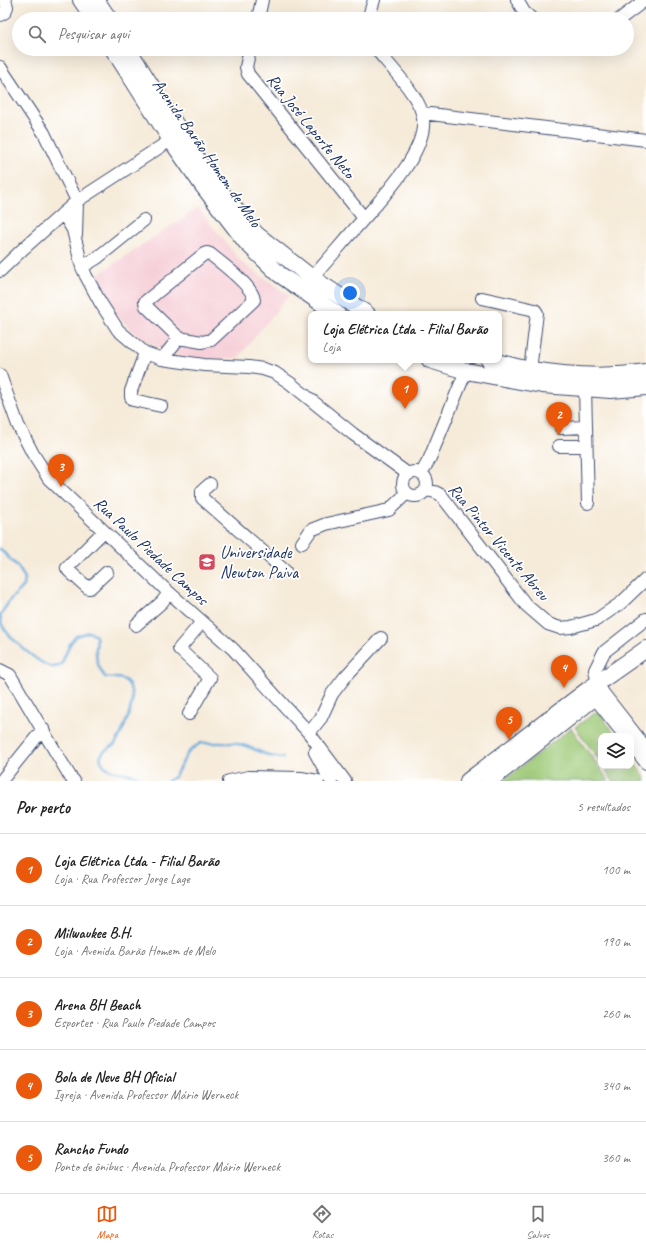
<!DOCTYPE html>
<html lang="pt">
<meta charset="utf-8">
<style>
:root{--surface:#fff;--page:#f6f6f6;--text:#222;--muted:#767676;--line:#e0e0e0;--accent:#ea580c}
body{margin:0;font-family:Caveat,sans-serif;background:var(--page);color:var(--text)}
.controls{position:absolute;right:12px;bottom:12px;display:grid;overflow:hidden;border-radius:8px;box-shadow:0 4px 16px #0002}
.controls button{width:36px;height:36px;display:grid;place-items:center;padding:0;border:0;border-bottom:1px solid var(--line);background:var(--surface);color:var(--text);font:20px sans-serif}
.you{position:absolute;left:350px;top:293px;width:14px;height:14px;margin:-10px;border:3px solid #fff;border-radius:50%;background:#1a73e8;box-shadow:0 0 0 6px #1a73e833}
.badge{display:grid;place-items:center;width:26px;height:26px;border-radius:50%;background:var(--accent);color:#fff;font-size:13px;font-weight:700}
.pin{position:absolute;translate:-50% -33px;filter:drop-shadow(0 1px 2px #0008)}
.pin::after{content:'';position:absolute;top:21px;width:14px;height:12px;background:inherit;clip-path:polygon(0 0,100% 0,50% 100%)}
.popup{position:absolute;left:308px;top:311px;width:194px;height:52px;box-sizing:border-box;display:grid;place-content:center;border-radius:8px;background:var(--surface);filter:drop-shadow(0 1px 3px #0005);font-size:13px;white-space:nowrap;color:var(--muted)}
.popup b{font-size:15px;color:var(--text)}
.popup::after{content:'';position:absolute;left:50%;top:100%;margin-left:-8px;border:8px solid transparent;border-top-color:var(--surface)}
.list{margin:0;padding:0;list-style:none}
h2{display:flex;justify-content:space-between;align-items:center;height:52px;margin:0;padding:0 16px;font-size:17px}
h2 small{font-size:13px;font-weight:400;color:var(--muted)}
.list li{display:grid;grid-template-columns:26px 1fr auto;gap:12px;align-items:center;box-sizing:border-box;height:72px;padding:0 16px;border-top:1px solid var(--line)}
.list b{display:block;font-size:15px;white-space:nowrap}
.list p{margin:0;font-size:13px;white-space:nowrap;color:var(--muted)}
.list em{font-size:13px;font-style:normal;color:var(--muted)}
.icon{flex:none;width:22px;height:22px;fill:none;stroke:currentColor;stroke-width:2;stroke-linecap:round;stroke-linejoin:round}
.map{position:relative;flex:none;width:646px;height:781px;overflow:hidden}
.search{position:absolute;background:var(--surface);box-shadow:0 4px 16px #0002;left:12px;right:12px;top:12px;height:44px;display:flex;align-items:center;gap:10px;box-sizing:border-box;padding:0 14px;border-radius:22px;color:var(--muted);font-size:15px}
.sheet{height:412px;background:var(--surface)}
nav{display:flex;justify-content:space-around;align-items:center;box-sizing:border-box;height:56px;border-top:1px solid var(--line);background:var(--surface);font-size:11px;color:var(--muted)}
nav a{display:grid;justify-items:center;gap:2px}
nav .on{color:var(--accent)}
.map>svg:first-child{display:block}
.built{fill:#f6cfd7}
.green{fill:#9bc875;stroke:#5b7c6a}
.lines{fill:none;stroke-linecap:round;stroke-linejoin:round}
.stream{stroke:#67aadc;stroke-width:2.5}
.minor-casing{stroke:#3c4b70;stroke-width:14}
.major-casing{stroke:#3c4b70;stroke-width:18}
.minor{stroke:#fff;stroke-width:12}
.major{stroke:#fff;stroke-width:16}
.labels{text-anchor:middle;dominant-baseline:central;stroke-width:3.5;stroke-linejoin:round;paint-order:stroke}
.street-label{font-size:17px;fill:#1b2f5e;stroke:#fff}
.poi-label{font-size:17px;fill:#1b2f5e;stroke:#fff;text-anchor:start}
</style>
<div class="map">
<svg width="646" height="781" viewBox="0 0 646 781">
<rect width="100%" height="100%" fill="#fff"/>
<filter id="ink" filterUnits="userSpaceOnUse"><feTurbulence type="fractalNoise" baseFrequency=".025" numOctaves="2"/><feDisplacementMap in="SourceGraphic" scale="8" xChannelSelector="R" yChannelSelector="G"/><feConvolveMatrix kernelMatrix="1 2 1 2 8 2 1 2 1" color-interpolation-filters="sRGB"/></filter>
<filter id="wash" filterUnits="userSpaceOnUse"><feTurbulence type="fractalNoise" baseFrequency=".012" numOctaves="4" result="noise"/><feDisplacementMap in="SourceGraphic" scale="16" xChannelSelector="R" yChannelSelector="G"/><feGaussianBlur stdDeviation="0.9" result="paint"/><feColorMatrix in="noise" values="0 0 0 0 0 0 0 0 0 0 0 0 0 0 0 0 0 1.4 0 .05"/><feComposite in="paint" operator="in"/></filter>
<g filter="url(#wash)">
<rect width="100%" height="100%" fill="#f6ebd9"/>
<path class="built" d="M 198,208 L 242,263 L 289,295 L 238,358 L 206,359 L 179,356 L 156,346 L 138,336 L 118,316 L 106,296 L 97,275 Z"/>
<path class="green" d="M 598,711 L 616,736 L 601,736 L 601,763 L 575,727 Z
M 571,728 L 609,781 L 503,781 Z
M 631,758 L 646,779 L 646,781 L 613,781 L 603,766 L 631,766 Z"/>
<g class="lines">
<path class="stream" d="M 0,549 L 18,567 L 25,578 L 24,586 L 10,600 L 0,616 C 1,619 1,622 2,625 C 8,637 39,664 52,667 C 55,667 58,666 61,665 L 70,644 L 76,636 L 89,632 L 96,636 C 98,643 95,647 96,653 C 96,661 100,671 105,677 C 111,678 121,677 126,681 C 131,685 132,696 132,701 C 131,711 121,737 115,744 C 111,749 103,749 101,756 C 100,758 101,762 103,764 C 109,773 125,772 134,775 C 138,776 141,779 145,781
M 168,781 L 175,776 L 187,754 L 193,748 L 201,743 L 234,743 L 246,746 L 270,756 L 283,758"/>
</g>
</g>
<g filter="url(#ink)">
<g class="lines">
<defs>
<path id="minor" d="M 517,0 L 524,12 L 532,19
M 0,15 L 5,12 L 7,7 L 5,0
M 258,19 L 262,0
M 368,19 L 374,0
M 620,19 L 645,0
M 250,49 L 246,67 L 248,74 L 364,218
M 0,67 L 44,133 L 77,201 L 76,235
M 422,113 L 646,140
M 63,213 L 73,230 L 82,267 L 86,276 L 100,302 L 118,330 L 145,353 L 162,359 L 204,365 L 249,367 L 263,369 L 275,373 L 290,383 L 353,434 L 408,474
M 207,253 L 210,254 C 221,263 253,286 254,300 L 211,340 L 202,342 L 179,338 L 146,306 L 145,302 L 204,254 Z
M 82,267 L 97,258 L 144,220
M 0,271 L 24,248 L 77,201 L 177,136
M 312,278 C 328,260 344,241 360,223 C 381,199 432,148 422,113 C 417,94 389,65 376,49
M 482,298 L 535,310 L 537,313 L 530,370
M 145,353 L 131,391 L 131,397 L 133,400 L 161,406
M 162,359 L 179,338
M 0,375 L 18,425 L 33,454 L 49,479 L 164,588 L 233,649 L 309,733 L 345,781
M 585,388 L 588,503
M 561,428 L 586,427
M 559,446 L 586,446
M403 484a12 12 0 1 1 24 0a12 12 0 1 1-24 0Z
M 421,474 L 429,460 L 466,371
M 210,484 L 202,491 L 202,498 L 285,571
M 426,490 L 435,492 L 441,495 L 526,605 L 548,624 L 560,628 L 571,627 L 596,620 L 621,603 L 646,579
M 104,531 L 67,568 L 69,571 L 88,588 L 90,588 L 107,572
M 302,543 L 311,530 L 326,524 L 389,510 L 407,493
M 646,619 L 604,652 L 595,670 L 598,684 L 603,693 L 646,748
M 136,625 L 162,602 L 169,593
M 0,670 L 10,675 L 71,778 L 74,781
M 590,692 L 625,736
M 189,714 L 210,678 L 179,649 L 202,622
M 309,733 L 321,718 L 332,694 L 345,677 L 381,638
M 631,744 L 646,763
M 315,752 L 331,781
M 1,781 L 43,729
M 229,781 L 249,777 L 301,778 L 318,781"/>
<path id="major" d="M 81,0 L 94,19
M 96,0 L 109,19
M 113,49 L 171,140 L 203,186 L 246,242 L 279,274 L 337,314
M 128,49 L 209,178 L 256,234 L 312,278 L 367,314
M 430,360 L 466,371 L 542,385 L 611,390 L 646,387
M 489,360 C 503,363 517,368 531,370 C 569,376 609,378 646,372
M 468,781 L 589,689 L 646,649
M 489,781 L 594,698"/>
</defs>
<use href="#minor" class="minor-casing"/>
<use href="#major" class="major-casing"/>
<use href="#minor" class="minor"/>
<use href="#major" class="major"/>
</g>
</g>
<defs>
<symbol id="university-square" viewBox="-11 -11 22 22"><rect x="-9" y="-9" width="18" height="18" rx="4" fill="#d1495b" stroke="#fff"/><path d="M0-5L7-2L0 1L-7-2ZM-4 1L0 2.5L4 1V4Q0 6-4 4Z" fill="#fff"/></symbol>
</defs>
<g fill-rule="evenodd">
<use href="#university-square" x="197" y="552" width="20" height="20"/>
</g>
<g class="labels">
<g class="street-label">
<text transform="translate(311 126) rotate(51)">Rua José Laporte Neto</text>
<text transform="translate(207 153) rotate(55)">Avenida Barão Homem de Melo</text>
<text transform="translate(499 542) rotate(50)">Rua Pintor Vicente Abreu</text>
<text transform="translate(151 551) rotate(43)">Rua Paulo Piedade Campos</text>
</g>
<g class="poi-label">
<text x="220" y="552">Universidade<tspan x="220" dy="20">Newton Paiva</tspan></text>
</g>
</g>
</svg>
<div class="controls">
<button><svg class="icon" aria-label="layers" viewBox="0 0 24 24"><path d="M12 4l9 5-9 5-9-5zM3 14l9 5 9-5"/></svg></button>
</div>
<div class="you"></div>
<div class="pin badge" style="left:405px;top:409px">1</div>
<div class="popup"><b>Loja Elétrica Ltda - Filial Barão</b>Loja</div>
<div class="pin badge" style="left:559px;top:435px">2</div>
<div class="pin badge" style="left:61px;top:487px">3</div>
<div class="pin badge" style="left:564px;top:688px">4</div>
<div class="pin badge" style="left:509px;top:740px">5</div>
<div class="search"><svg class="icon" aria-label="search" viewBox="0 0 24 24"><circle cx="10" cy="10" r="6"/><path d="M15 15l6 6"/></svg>Pesquisar aqui</div>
</div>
<section class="sheet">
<h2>Por perto<small>5 resultados</small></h2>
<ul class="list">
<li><span class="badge">1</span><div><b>Loja Elétrica Ltda - Filial Barão</b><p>Loja · Rua Professor Jorge Lage</p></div><em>100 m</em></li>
<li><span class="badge">2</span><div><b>Milwaukee B.H.</b><p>Loja · Avenida Barão Homem de Melo</p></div><em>190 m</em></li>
<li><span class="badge">3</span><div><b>Arena BH Beach</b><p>Esportes · Rua Paulo Piedade Campos</p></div><em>260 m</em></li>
<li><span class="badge">4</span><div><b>Bola de Neve BH Oficial</b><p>Igreja · Avenida Professor Mário Werneck</p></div><em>340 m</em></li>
<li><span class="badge">5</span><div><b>Rancho Fundo</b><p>Ponto de ônibus · Avenida Professor Mário Werneck</p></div><em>360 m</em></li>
</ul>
</section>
<nav>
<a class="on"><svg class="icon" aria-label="map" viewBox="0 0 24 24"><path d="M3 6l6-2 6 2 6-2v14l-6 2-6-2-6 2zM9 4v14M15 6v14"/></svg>Mapa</a>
<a><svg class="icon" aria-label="directions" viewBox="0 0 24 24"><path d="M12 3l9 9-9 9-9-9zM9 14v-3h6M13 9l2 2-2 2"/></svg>Rotas</a>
<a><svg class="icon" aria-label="saved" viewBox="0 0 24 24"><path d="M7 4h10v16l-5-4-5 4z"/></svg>Salvos</a>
</nav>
